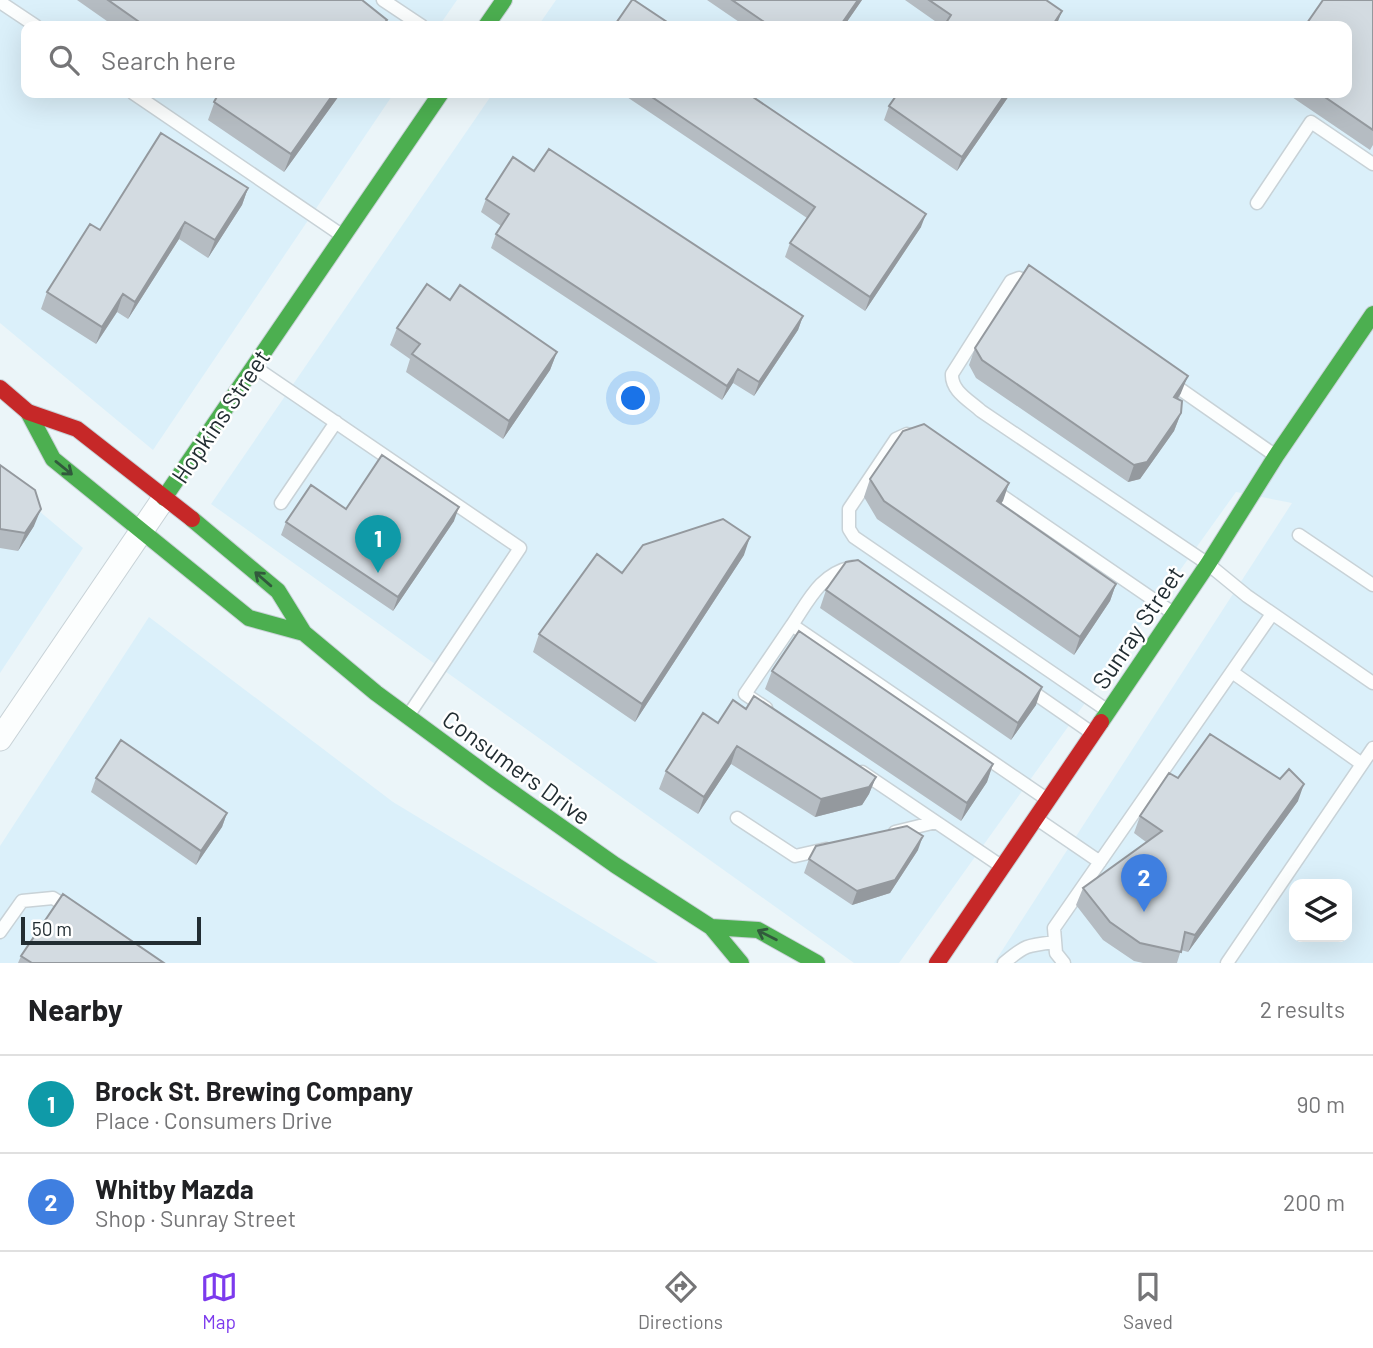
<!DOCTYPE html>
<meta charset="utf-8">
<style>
:root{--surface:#fff;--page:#f2f2f2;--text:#202124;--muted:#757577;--line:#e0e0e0;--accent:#7c3aed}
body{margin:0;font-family:Barlow,sans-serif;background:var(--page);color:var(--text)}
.controls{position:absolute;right:21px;bottom:21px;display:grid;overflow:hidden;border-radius:14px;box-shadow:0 7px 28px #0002}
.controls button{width:63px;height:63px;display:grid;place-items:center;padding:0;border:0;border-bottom:2px solid var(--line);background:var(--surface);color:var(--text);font:35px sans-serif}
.scale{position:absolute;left:21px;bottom:18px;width:180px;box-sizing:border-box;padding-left:7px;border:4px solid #222d32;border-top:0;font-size:19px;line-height:24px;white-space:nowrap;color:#222d32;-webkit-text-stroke:5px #fff;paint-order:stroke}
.you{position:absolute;left:634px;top:399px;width:24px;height:24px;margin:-18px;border:5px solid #fff;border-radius:50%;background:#1a73e8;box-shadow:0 0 0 10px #1a73e833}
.badge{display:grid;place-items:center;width:46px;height:46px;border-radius:50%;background:var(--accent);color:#fff;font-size:23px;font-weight:700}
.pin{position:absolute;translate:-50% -58px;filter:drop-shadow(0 2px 4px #0008)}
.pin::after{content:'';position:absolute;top:37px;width:24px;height:21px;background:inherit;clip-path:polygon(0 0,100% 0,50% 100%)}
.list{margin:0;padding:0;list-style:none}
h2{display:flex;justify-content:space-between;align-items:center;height:91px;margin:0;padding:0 28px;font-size:30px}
h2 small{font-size:23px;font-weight:400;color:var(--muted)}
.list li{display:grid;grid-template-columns:46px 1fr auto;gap:21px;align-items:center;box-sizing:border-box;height:98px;padding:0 28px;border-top:2px solid var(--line)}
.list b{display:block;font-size:26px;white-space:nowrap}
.list p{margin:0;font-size:23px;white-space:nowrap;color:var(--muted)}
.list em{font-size:23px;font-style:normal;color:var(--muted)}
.icon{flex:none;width:38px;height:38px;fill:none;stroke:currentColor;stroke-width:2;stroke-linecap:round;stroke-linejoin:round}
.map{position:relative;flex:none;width:1373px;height:963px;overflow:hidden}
.search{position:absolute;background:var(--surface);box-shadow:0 7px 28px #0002;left:21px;right:21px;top:21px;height:77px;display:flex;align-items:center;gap:18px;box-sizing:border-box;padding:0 24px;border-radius:14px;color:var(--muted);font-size:26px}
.sheet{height:287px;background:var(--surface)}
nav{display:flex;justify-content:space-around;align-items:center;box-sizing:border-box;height:98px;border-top:2px solid var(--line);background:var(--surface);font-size:19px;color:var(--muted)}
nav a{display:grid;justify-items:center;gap:4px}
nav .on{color:var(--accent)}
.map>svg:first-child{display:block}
.built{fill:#dbf0fa;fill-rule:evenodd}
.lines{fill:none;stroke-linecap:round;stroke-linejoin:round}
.lane-casing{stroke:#c8d2d7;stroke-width:15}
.street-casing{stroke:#c8d2d7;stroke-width:25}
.fast-casing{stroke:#c8d2d7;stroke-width:18}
.jam-casing{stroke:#c8d2d7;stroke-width:18}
.lane{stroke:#fcfefe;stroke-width:12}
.street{stroke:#fcfefe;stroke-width:23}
.fast{stroke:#4caf50;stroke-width:16}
.jam{stroke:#c62828;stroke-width:16}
.wall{fill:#b5bcc2}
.shaded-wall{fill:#94999e}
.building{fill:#d3dbe1;stroke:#94999e;stroke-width:2}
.oneway{stroke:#315a3c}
.labels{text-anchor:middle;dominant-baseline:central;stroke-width:5;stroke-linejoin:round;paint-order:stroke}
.street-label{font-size:24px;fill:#222d32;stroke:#fff}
</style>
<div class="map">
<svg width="1373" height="963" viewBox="0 0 1373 963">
<rect width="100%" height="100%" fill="#ebf5f9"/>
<path class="built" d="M 0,0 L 457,0 L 439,26 L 26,26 L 26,93 L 394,93 L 153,450 L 0,323 Z
M 556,0 L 1373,0 L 1373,963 L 994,963 L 1292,503 L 1236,492 L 899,963 L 854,963 L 211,504 L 493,93 L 1347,93 L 1347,26 L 538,26 ZM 1294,884 L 1347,884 L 1347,937 L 1294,937 Z
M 0,478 L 83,548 L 0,673 Z
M 149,617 L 393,802 L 658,963 L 0,963 L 0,846 Z"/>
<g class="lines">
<defs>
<path id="lane" d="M 383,0 L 422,26
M 0,2 L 36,26
M 133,93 L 343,236
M 1257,203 L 1311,122 L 1373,164
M 1032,286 L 1019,278 L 1011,281 L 952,374 C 951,391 969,400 981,411 L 1208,564 L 1247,596 L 1373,683
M 256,368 L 520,548 L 408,716
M 1170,382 L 1276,456
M 913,436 L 907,434 L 896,439 L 849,509 L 849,529 L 854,537 L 1108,711
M 992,489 L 1173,613
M 281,503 L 336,422
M 1299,535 L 1373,585
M 857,570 L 852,567 C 820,574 809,600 792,625 L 1048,800
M 1232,672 L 1362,764
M 1027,688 L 1092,733
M 766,708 L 745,694 L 792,625
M 862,772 L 1001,866
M 737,818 L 795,856 L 826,849
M 1037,819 L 1100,862
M 895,832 L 936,822
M 0,932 L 22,901 L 53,898 L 72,910
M 1004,963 C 1025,945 1028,945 1055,942
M 1064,963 L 1056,953 L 1054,928 L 1272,614
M 1227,963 L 1373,748"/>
<path id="street" d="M 0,739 L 164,498"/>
<path id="fast" d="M 486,26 L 504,0
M 28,412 L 53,459 L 249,618 L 304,633
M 164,498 L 441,93
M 192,519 L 278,591 L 304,633 L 376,693 L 493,779 L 615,865 L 711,927 L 741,963
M 1101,722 L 1208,564 L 1276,456 L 1373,314
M 711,927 L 758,930 L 817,963"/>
<path id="jam" d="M 0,388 L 28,412 L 77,429 L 192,519
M 937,963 L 1101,722"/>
</defs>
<use href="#lane" class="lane-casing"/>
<use href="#street" class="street-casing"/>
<use href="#fast" class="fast-casing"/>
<use href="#jam" class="jam-casing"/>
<use href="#lane" class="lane"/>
<use href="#street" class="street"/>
<use href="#fast" class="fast"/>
<use href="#jam" class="jam"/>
</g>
<path class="wall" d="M 77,0 L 362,0 L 387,20 L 384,26 L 114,26 Z
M 707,0 L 862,0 L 844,26 L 745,26 Z
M 905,0 L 1046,0 L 1062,11 L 1056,26 L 942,26 Z
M 1373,0 L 1373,145 L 1370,150 L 1286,93 L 1347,93 Z
M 208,93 L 341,93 L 284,172 L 208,120 L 216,98 Z
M 624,93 L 747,93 L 921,227 L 865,311 L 785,257 L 790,243 L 807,218 L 624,95 Z
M 898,93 L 1011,93 L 957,171 L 884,120 L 889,106 Z
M 534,171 L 803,316 L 798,330 L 754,396 L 733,383 L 722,400 L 491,248 L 496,234 L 501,226 L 481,212 L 486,199 Z
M 248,188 L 242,205 L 208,258 L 179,239 L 128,319 L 117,312 L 96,344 L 41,309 L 47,292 Z
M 450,300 L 557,352 L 550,370 L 503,439 L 406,372 L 410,359 L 390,345 L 397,328 Z
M 975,348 L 1181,393 L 1178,399 L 1181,413 L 1174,431 L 1140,479 L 1128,482 L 976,378 L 969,365 Z
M 0,465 L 34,526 L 18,551 L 0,548 Z
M 870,479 L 1009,483 L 1001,504 L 1116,584 L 1110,601 L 1074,655 L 877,519 L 864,497 Z
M 454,521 L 393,611 L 281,535 L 286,522 Z
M 744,555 L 635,722 L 533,652 L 539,634 L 622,573 Z
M 826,590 L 1036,705 L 1011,740 L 820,608 Z
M 772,671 L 993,764 L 987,782 L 961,821 L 765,689 Z
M 746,709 L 876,777 L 869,794 L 862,805 L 815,817 L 731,764 L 698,814 L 659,789 L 666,771 L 718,723 Z
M 96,778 L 227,813 L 222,827 L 196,865 L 91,792 Z
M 1178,778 L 1298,801 L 1188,952 L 1181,950 L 1177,963 L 1143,963 L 1134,961 L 1103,940 L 1076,905 L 1083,888 L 1146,842 L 1134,833 L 1140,816 Z
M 918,850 L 890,893 L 852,905 L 804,873 L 809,859 Z
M 21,956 L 164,963 L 18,963 Z"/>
<path class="shaded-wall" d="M 858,0 L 862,0 L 844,26 L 840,26 Z
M 1062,11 L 1056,26 L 1052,26 Z
M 334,93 L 341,93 L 284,172 L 291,154 Z
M 1006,93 L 1011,93 L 957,171 L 962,157 Z
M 248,188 L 242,205 L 208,258 L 215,240 Z
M 926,214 L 921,227 L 865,311 L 870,297 Z
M 185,222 L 179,239 L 128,319 L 135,302 Z
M 123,294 L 117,312 L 96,344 L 102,327 Z
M 803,316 L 798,330 L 754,396 L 759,382 Z
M 557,352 L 550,370 L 503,439 L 509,421 Z
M 738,369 L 733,383 L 722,400 L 727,386 Z
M 1188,376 L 1181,393 L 1167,415 L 1174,397 Z
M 1181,413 L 1174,431 L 1140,479 L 1128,482 L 1134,465 Z
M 1009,483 L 1003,501 L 990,519 L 997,501 Z
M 459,507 L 454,521 L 393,611 L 398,597 Z
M 41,509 L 34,526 L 18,551 L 25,533 Z
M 750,537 L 744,555 L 635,722 L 642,704 Z
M 1116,584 L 1110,601 L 1074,655 L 1080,637 Z
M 1042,687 L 1036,705 L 1011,740 L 1018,723 Z
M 737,746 L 731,764 L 698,814 L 704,797 Z
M 993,764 L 987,782 L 961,821 L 967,803 Z
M 876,777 L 869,794 L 862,805 L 815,817 L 821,799 Z
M 1304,784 L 1298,801 L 1188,952 L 1195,935 Z
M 227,813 L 222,827 L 196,865 L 201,851 Z
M 923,836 L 918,850 L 890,893 L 852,905 L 857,891 Z"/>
<path class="building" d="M 108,0 L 362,0 L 387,20 L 382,26 L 145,26 Z
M 632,0 L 634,0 L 673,26 L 614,26 Z
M 732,0 L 858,0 L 840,26 L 770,26 Z
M 929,0 L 1046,0 L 1062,11 L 1052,26 L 944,26 L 951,15 Z
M 1323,0 L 1373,0 L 1373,130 L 1319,93 L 1347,93 L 1347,26 L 1305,26 Z
M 219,93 L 334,93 L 291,154 L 214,102 Z
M 646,93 L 747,93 L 926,214 L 870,297 L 790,243 L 815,207 Z
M 898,93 L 1006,93 L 962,157 L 889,106 Z
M 161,133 L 248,188 L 215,240 L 185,222 L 135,302 L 123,294 L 102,327 L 47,292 L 90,224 L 100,230 Z
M 549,149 L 803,316 L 759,382 L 738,369 L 727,386 L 496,234 L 509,214 L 486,199 L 513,157 L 534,171 Z
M 1029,265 L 1188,376 L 1174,397 L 1182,401 L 1181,413 L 1147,462 L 1134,465 L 982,360 L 975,348 Z
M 427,284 L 450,300 L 460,285 L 557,352 L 509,421 L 412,354 L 420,344 L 397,328 Z
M 924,424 L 1009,483 L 997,501 L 1116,584 L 1080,637 L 884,501 L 870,479 L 903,431 Z
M 382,455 L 459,507 L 398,597 L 286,522 L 311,485 L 346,509 Z
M 0,465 L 35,490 L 41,509 L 25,533 L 0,529 Z
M 723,519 L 750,537 L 642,704 L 539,634 L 597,554 L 622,573 L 643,545 Z
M 858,560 L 1042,687 L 1018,723 L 826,590 L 846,562 Z
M 799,631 L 993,764 L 967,803 L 772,671 Z
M 754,696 L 876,777 L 869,787 L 821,799 L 737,746 L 704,797 L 666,771 L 703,713 L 718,723 L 733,700 L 746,709 Z
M 1210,734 L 1280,779 L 1289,769 L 1304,784 L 1195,935 L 1185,932 L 1181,952 L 1140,943 L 1110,922 L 1083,888 L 1162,831 L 1140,816 L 1169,773 L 1178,778 Z
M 121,740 L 227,813 L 201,851 L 96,778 Z
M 907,826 L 923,836 L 895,880 L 857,891 L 809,859 L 816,846 Z
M 63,894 L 164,963 L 32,963 L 21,956 Z"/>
<defs><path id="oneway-shaft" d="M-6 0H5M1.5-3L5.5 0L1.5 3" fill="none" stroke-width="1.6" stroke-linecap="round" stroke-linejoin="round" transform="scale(1.75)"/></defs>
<g class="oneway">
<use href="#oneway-shaft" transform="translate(64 468) rotate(39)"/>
<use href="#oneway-shaft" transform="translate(263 579) rotate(-139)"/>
<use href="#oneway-shaft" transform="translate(767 935) rotate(-153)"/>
</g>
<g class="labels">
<g class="street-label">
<text transform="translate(220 416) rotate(-56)">Hopkins Street</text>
<text transform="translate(1137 627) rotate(-56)">Sunray Street</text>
<text transform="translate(517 767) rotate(36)">Consumers Drive</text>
</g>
</g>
</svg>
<div class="controls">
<button><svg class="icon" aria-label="layers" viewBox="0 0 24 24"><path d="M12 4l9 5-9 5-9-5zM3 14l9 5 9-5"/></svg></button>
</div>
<div class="scale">50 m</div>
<div class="you"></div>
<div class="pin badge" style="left:378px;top:573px;background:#0f9aa8">1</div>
<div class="pin badge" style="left:1144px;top:912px;background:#3f7fe0">2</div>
<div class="search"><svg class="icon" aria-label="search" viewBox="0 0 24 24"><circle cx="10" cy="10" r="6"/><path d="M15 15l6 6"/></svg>Search here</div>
</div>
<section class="sheet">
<h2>Nearby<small>2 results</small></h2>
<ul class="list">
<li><span class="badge" style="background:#0f9aa8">1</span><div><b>Brock St. Brewing Company</b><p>Place · Consumers Drive</p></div><em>90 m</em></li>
<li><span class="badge" style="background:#3f7fe0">2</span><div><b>Whitby Mazda</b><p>Shop · Sunray Street</p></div><em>200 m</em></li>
</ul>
</section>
<nav>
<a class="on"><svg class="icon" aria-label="map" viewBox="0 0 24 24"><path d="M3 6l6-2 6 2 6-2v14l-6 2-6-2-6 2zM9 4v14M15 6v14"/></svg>Map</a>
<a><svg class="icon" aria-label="directions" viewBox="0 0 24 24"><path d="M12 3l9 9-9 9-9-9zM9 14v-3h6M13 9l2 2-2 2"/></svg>Directions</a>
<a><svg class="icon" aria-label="saved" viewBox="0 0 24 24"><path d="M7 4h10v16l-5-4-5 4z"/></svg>Saved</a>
</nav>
